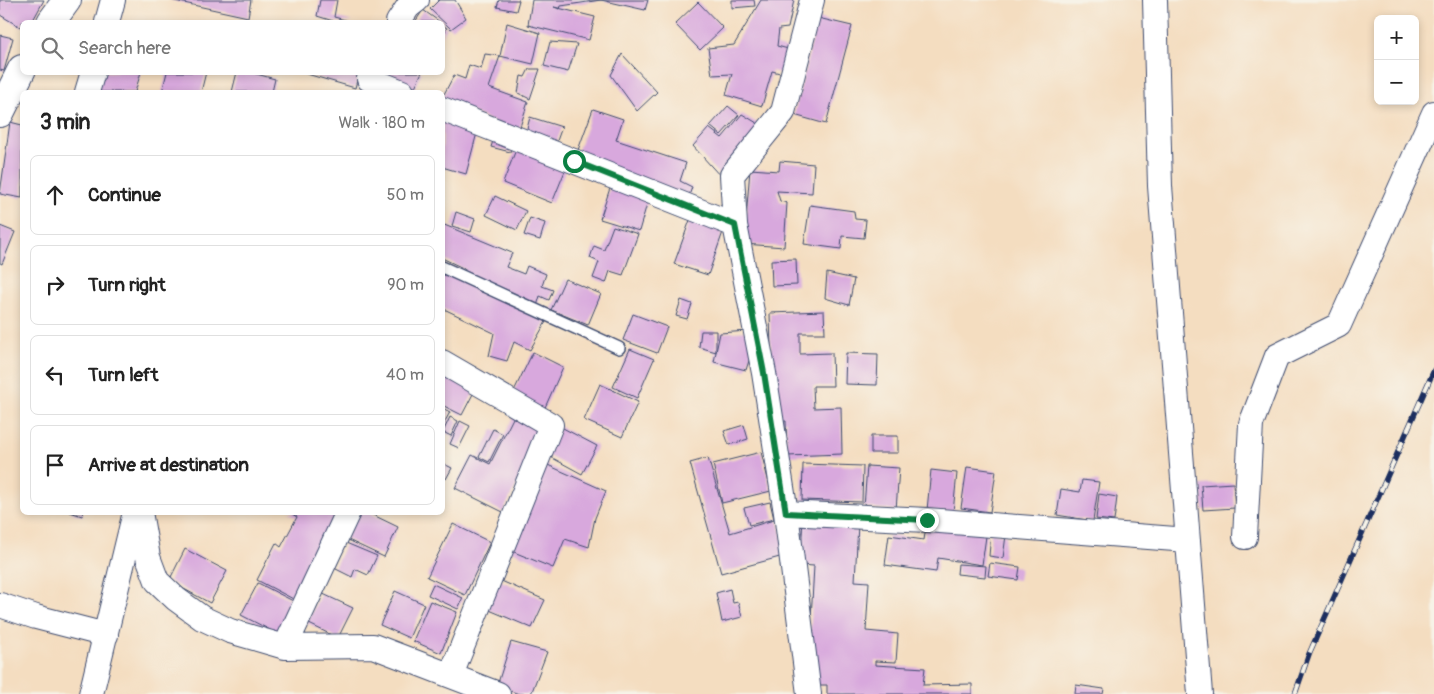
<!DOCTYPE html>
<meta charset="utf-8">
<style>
:root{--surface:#fff;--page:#f6f6f6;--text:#222;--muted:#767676;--line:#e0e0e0}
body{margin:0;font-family:Pangolin,sans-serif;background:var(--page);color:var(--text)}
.controls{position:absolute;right:15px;top:15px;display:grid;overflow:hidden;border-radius:8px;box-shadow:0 2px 8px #0003}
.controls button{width:45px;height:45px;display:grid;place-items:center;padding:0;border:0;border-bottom:1px solid var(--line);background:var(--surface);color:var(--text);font:25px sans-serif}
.stop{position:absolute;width:15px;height:15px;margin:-11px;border:4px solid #0b8043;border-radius:50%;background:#fff}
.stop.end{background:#0b8043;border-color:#fff;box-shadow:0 1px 5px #0008}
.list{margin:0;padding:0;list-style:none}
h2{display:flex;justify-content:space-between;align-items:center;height:65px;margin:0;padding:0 20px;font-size:21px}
h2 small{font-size:16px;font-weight:400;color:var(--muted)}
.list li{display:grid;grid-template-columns:32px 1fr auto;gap:15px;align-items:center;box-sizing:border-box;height:80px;margin:0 10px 10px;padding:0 10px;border:1px solid var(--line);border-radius:8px}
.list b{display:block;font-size:19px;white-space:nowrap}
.list em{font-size:16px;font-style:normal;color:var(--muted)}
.icon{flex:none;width:28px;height:28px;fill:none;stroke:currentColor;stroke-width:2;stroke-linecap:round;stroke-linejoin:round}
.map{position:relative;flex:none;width:1434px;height:694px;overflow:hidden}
.search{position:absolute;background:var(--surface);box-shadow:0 2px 8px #0003;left:20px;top:20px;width:425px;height:55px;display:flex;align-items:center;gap:12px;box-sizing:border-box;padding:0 18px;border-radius:8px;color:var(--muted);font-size:19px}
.panel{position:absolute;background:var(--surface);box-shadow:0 2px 8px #0003;left:20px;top:90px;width:425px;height:425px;border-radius:8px}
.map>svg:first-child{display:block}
.building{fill:#d8a8dd}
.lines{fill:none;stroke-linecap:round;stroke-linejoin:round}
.lane-casing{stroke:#3c496d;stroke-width:14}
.street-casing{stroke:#3c496d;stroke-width:26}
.secondary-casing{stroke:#3c496d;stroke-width:30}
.lane{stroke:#fff;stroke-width:11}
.street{stroke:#fff;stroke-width:24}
.secondary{stroke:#fff;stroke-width:28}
.rail-casing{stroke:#1b2f5e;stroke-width:5.5}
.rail{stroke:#f7f3e8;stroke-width:4;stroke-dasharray:11;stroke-linecap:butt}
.route{stroke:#0b8043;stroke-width:6}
</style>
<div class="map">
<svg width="1434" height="694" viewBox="0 0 1434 694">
<rect width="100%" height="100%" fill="#f7f3e8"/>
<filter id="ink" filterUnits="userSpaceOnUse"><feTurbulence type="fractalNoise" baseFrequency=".02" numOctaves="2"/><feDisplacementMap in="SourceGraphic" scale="10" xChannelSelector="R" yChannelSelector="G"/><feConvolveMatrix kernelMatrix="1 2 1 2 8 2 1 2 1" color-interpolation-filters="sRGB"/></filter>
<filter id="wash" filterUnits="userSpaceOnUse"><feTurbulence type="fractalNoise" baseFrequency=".0096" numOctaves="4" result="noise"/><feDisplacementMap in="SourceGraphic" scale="20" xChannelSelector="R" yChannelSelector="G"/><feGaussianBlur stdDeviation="1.12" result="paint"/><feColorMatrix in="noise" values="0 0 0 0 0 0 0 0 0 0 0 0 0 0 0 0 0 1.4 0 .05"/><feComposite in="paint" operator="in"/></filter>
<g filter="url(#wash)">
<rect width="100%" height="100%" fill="#f4ddc0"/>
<g id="blocks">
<path class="building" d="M 0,0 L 44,0 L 32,22 L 22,22 L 22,28 L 0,15 Z
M 170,0 L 251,0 L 248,17 Z
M 320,0 L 337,0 L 334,17 L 353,22 L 333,22 L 333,21 L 317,16 Z
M 439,0 L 455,0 L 466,18 L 451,29 L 430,9 Z
M 499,0 L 519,0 L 516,11 L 497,7 Z
M 532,0 L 601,0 L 561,6 L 560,9 L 554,7 L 595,17 L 589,40 L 528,25 Z
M 601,0 L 648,0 L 645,10 Z
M 732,0 L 754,0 L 755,6 L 732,8 Z
M 761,0 L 794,0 L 788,28 L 779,29 L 777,46 L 792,50 L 788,75 L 772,71 L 762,106 L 726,95 L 732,74 L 712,75 L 708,48 L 734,45 Z
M 698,2 L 723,28 L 700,50 L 675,24 Z
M 423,10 L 440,22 L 415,22 Z
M 818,18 L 852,26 L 826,124 L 794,115 Z
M 507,23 L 540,33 L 533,64 L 500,56 Z
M 442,25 L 447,28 L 442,36 Z
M 0,35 L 13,38 L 4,71 L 0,70 Z
M 550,42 L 577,44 L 568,72 L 544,66 Z
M 485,54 L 500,56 L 489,88 L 528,102 L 518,133 L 442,98 L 454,75 L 465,79 L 469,65 L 481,69 Z
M 622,54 L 657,92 L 637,111 L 611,75 Z
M 529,69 L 540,69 L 530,99 L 518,93 L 521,76 L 525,77 Z
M 102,72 L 141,72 L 135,92 L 97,92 Z
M 167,72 L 206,72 L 201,92 L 162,92 Z
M 237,72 L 249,72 L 275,79 L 272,92 L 232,92 Z
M 300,72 L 359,72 L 355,88 Z
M 387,72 L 422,72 L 414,89 L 386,76 Z
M 728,106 L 739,115 L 721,135 L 710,126 Z
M 593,109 L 623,119 L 616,140 L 686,163 L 680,181 L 692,187 L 686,205 L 574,161 Z
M 742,114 L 762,126 L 721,177 L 693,146 L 709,128 L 722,138 Z
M 530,117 L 562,127 L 554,149 L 525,137 Z
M 443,119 L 478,129 L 466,174 L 442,167 Z
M 10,122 L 22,125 L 22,198 L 0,194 Z
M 494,138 L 512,143 L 510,152 L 491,147 Z
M 517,147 L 567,166 L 552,203 L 503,183 Z
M 780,161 L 814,164 L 812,193 L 777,191 L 780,201 L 787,203 L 784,247 L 744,244 L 750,169 L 779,171 Z
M 611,185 L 649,197 L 639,231 L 600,219 Z
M 495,196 L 526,211 L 517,230 L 486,215 Z
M 810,205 L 854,211 L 855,219 L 866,220 L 864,238 L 842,236 L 841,249 L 804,244 Z
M 456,212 L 475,219 L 471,232 L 452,226 Z
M 530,218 L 545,223 L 540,240 L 524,235 Z
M 690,220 L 723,232 L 708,275 L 674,264 Z
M 442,224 L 512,253 L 506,267 L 524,274 L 527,266 L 546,274 L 542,286 L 553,290 L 549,300 L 540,296 L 537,306 L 463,274 L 465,269 L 442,258 Z
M 0,226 L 15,232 L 2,264 L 0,263 Z
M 613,226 L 638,234 L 623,275 L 610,271 L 606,283 L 593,278 L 599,262 L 590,258 L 594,246 L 604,250 Z
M 796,259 L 797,285 L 772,286 L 771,260 Z
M 442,270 L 547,320 L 530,350 L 514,342 L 507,361 L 489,356 L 494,333 L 442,308 Z
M 827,273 L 854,279 L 849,305 L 825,298 Z
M 565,279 L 601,294 L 588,325 L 551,310 Z
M 681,300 L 692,304 L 687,319 L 676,316 Z
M 824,311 L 825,333 L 800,333 L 800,354 L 832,353 L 833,386 L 813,386 L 814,408 L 841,407 L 842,454 L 787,456 L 786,421 L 773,422 L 770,313 Z
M 633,314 L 667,327 L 657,353 L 623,340 Z
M 701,331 L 716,331 L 716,352 L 720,333 L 748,331 L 752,351 L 746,370 L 714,362 L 716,352 L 699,347 Z
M 630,349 L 654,359 L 637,398 L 613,387 Z
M 533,352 L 563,367 L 543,412 L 511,397 Z
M 846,353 L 878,354 L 877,385 L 845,384 Z
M 442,375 L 474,392 L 462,415 L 442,405 Z
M 600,384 L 638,402 L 622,437 L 584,420 Z
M 442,408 L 450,412 L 442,427 Z
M 514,416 L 543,431 L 503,512 L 455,488 L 472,455 L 490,464 Z
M 450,417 L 458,421 L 451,436 L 443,432 Z
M 460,421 L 470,426 L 459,448 L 450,444 Z
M 744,425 L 748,439 L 729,445 L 724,431 Z
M 561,427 L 597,446 L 582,474 L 547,455 Z
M 493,429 L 503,434 L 489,462 L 479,457 Z
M 871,436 L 898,436 L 898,453 L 871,453 Z
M 761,452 L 771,491 L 722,503 L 713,464 Z
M 708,458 L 730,533 L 777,519 L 787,555 L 721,573 L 690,463 Z
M 541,462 L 606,491 L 595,518 L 589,547 L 565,539 L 553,568 L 509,550 Z
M 442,463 L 452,468 L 446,479 L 442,478 Z
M 803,464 L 863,466 L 862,502 L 802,500 Z
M 867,466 L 899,468 L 896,510 L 864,507 Z
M 967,467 L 996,471 L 990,512 L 961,508 Z
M 931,470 L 957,473 L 953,512 L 927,510 Z
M 1082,480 L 1099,482 L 1093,521 L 1057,515 L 1061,489 L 1080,492 Z
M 1233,483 L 1235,508 L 1203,510 L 1201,485 Z
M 1099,494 L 1117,497 L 1114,521 L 1096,519 Z
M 770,502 L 774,519 L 749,525 L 744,508 Z
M 70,512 L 83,512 L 82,516 Z
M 289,512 L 342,512 L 299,602 L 257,580 L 276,543 L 281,547 L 297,517 Z
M 359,512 L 367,512 L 398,527 L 384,557 L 346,539 Z
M 803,520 L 858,524 L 855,581 L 869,582 L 866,631 L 898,634 L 896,662 L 875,661 L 875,665 L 925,668 L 923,685 L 972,684 L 972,694 L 827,694 L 827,685 L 816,685 L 809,655 L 814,566 L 800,565 Z
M 927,520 L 987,529 L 982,565 L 938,558 L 936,572 L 885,565 L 889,535 L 924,540 Z
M 453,524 L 490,542 L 465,595 L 427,577 Z
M 991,533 L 1006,535 L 1003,558 L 989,556 Z
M 346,543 L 377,556 L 368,575 L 355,569 L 352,577 L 334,568 Z
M 185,549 L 227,571 L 210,603 L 169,581 Z
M 990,563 L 1020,567 L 1018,580 L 988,576 Z
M 958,564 L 986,566 L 985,577 L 957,574 Z
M 499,580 L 545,600 L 532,628 L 487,609 Z
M 258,583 L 295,602 L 278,634 L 241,615 Z
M 433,584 L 463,598 L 458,609 L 428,595 Z
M 730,589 L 733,603 L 738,602 L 742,617 L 722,622 L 716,593 Z
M 395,591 L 424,604 L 409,638 L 380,625 Z
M 321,593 L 353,608 L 338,638 L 307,623 Z
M 430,601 L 457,612 L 441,653 L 413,641 Z
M 511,642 L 547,652 L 531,694 L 519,694 L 497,686 Z
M 1076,685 L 1104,689 L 1103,694 L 1075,694 Z"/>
</g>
</g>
<g filter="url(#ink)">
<use href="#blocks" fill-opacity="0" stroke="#3c496d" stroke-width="1"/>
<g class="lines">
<defs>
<path id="lane" d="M 442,267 L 619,348"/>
<path id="street" d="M 1155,0 L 1160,186 L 1200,694
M 107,22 L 113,0
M 398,22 L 408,7 L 417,0
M 369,79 L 402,92
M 87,92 L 93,72
M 442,109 L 735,225
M 442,362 L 551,425 L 451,675
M 140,512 L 148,557 L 157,581 L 176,599 L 202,618 L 230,631 L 285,647 L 373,646 L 498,694
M 786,513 L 927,520 L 1188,540
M 1245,537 L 1251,424 L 1277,356 L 1339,325 L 1434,113
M 0,605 L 36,617 L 106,635
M 285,647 L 348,512
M 91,694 L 135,512
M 809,694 L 786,513 L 764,373 L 735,225 L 732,175 L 783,112 L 812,0"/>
<path id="secondary" d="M 51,22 L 67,0
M 0,113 L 22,69"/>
</defs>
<use href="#lane" class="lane-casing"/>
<use href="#street" class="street-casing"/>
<use href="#secondary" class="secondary-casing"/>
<use href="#lane" class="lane"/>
<use href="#street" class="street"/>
<use href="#secondary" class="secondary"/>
<defs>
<path id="rail" d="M 1295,694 L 1309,654 L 1434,370"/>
</defs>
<use href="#rail" class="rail-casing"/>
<use href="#rail" class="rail"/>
</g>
</g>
<g class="lines" filter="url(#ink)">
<path class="route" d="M 574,161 L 735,225 L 764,373 L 786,513 L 927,520"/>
</g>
</svg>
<div class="controls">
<button>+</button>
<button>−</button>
</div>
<div class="stop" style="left:574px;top:161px"></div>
<div class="stop end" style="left:927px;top:520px"></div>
<div class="search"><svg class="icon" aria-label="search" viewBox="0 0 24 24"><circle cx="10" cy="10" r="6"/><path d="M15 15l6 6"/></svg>Search here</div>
<section class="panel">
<h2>3 min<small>Walk · 180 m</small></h2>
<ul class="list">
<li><svg class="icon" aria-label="ahead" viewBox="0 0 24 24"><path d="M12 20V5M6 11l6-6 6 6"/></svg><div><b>Continue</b></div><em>50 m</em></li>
<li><svg class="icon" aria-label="right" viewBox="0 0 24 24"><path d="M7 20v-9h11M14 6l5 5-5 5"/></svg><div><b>Turn right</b></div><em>90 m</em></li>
<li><svg class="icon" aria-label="left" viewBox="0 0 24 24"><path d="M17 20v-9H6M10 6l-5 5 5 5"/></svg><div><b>Turn left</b></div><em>40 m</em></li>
<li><svg class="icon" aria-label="arrive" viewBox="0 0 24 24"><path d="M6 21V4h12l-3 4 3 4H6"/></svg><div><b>Arrive at destination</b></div></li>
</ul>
</section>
</div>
